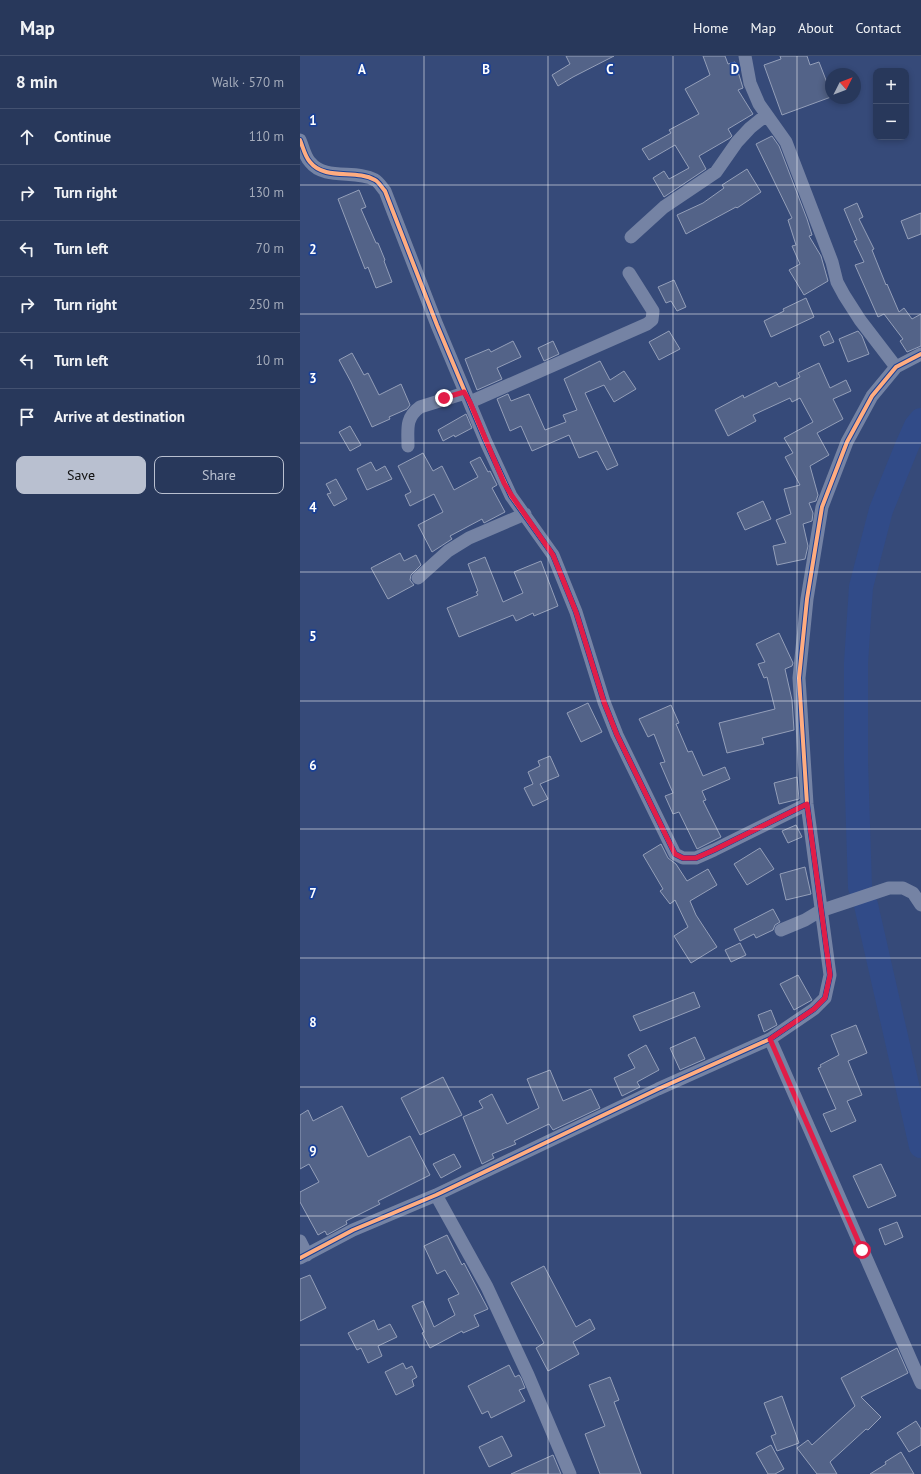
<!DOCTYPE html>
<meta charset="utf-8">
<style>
:root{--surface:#28385b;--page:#303f61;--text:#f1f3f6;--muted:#a5acbb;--line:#445271;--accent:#b9c0d0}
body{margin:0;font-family:"PT Sans",sans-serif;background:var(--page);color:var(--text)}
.controls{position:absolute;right:12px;top:12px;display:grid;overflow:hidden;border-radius:8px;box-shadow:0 2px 6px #0003}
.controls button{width:36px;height:36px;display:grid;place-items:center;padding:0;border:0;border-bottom:1px solid var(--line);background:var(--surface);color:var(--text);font:20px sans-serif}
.compass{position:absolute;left:525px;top:12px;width:36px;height:36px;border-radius:50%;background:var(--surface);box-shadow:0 2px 6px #0003;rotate:48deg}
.stop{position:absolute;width:12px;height:12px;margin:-9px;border:3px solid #e11d48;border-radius:50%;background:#fff}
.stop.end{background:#e11d48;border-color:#fff;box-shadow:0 1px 4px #0008}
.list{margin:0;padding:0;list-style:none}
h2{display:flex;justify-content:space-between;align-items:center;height:52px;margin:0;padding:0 16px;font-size:17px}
h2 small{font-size:13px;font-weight:400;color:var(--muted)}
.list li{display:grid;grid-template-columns:26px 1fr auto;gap:12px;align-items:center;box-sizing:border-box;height:56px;padding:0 16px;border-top:1px solid var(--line)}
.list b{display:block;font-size:15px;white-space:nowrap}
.list em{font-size:13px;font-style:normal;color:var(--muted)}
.actions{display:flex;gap:8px;padding:12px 16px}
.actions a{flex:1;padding:9px 0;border:1px solid var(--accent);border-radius:8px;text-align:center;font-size:14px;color:var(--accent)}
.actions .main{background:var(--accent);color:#111}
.icon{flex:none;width:22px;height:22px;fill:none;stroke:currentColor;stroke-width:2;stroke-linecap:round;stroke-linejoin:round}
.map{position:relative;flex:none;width:621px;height:1418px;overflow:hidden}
header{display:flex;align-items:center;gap:24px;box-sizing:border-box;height:56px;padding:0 20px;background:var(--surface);border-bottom:1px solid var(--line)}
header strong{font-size:19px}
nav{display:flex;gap:22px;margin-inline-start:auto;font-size:14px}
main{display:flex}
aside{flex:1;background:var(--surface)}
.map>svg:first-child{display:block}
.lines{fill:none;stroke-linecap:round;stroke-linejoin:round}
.river{stroke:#314b88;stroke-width:24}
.building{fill:#536388;stroke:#949fb9}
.minor{stroke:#7583a4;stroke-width:13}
.cycleway-casing{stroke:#1a4095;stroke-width:6}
.cycleway{stroke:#ffac80;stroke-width:4}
.route{stroke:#e11d48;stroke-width:5}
.grid{fill:none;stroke:#fff;stroke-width:1;stroke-opacity:0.55}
.grid-label{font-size:13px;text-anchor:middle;font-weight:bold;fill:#fff;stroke:#1a4095;stroke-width:3.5;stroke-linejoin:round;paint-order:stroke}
</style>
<header>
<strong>Map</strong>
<nav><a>Home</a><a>Map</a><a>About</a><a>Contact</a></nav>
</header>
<main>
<aside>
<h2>8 min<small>Walk · 570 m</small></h2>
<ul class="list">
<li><svg class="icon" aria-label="ahead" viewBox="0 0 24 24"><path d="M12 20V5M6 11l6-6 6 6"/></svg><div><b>Continue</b></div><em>110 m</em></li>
<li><svg class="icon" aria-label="right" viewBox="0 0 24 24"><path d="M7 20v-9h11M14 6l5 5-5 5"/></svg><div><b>Turn right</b></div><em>130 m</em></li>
<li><svg class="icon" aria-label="left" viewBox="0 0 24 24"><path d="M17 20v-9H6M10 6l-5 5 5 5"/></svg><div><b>Turn left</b></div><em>70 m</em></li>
<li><svg class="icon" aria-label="right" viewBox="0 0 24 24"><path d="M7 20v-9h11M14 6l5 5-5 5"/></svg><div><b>Turn right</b></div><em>250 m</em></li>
<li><svg class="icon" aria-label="left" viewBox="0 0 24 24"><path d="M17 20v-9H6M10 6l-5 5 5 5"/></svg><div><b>Turn left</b></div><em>10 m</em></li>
<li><svg class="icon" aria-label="arrive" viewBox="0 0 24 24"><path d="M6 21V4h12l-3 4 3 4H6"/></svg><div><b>Arrive at destination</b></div></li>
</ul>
<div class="actions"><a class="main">Save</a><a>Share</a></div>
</aside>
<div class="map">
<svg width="621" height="1418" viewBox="0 0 621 1418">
<rect width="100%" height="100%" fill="#364a79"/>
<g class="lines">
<path class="river" d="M 560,831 L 556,706 L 556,607 L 561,531 L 581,454 L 607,390 L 616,370 L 621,364
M 566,849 L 621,1090"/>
</g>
<path class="building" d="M 266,0 L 314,0 L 273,21 L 258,30 L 252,19 L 270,8 Z
M 403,0 L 425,0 L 428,8 L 435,6 L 443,32 L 438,34 L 453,58 L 428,73 L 432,80 L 430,82 L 399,100 L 406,113 L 364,141 L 353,122 L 364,115 L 369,123 L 389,112 L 375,89 L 349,104 L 342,93 L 371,77 L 369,74 L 399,58 L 385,33 L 410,19 Z
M 480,0 L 507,0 L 510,9 L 519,6 L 531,37 L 531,41 L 482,59 L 464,9 L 481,3 Z
M 472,80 L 479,90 L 507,163 L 512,179 L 509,180 L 521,200 L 528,225 L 504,239 L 489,214 L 500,208 L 492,190 L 496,189 L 488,164 L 492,162 L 456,88 Z
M 447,113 L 461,136 L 437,152 L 436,151 L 386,178 L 377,159 L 403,147 L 424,132 L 422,129 Z
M 59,134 L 66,151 L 61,153 L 76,187 L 78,187 L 85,204 L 84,205 L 92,226 L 76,232 L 68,211 L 65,213 L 58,195 L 38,143 Z
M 557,147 L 563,161 L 559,163 L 574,193 L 572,194 L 586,229 L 587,228 L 599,256 L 604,252 L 612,263 L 621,258 L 621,290 L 607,296 L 600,285 L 603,283 L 584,258 L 578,261 L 555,209 L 564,206 L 554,185 L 557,184 L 544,153 Z
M 621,157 L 621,178 L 608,183 L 601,165 Z
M 374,224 L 386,251 L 377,255 L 371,245 L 366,247 L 358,231 Z
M 506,242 L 514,261 L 471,281 L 464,265 L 484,255 L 483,253 Z
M 369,275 L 380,293 L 359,304 L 349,286 Z
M 529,275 L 534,286 L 524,290 L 520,280 Z
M 558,275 L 562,280 L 569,298 L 548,306 L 539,283 Z
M 213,285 L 221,301 L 197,312 L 202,323 L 177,334 L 165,303 L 189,293 L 191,296 Z
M 253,285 L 259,298 L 244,305 L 238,292 Z
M 52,297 L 64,319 L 68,317 L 79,339 L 101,328 L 110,349 L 107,353 L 89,361 L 90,363 L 72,371 L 51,326 L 39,304 Z
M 300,305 L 310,324 L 324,315 L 336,333 L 314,346 L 304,329 L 285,337 L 318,409 L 307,414 L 297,395 L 279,402 L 269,379 L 232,395 L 221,370 L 210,375 L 197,343 L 208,338 L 211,345 L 229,338 L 245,374 L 266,366 L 263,359 L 277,354 L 264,323 Z
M 519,307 L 530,332 L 546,324 L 551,335 L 533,343 L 543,363 L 517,377 L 529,399 L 510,410 L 518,439 L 516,445 L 509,447 L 513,457 L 512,465 L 503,468 L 508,490 L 505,503 L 477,509 L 473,490 L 486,487 L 476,464 L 491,458 L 484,433 L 500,429 L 485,401 L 493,397 L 484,382 L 513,366 L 500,342 L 492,346 L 490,342 L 453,359 L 456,365 L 428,380 L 415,354 L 443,339 L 444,342 L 476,326 L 479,331 L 500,321 L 498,317 Z
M 166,358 L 172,372 L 155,381 L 154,379 L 143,385 L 138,374 Z
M 50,370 L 61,389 L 50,395 L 39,376 Z
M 123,397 L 133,415 L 142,410 L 154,434 L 178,421 L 170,406 L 180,401 L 188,416 L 190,415 L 197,429 L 192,432 L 205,456 L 184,467 L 182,463 L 150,480 L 152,483 L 132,496 L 118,469 L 143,456 L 134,438 L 110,450 L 105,439 L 111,436 L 98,410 Z
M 71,406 L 76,415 L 85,410 L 92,423 L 67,434 L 57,413 Z
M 36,423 L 47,443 L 34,450 L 27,438 L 31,437 L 26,428 Z
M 463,445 L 471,463 L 445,474 L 437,457 Z
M 100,497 L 104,505 L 116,499 L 121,509 L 111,519 L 110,524 L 114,529 L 88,543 L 71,512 Z
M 185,501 L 203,546 L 223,537 L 214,516 L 241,505 L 258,550 L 234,560 L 233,557 L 216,565 L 213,559 L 159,581 L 147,552 L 178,539 L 176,536 L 178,535 L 168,508 Z
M 479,577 L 493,607 L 492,610 L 485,613 L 492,644 L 494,674 L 462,682 L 464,688 L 427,697 L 419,667 L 475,653 L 467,621 L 464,622 L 458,608 L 465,606 L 456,588 Z
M 288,647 L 302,676 L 281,686 L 267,657 Z
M 371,649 L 379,667 L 376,668 L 388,696 L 392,695 L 403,720 L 425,711 L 430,723 L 402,735 L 406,744 L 403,745 L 421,781 L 397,793 L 379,756 L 373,758 L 365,740 L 373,737 L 360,707 L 365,706 L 354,678 L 348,681 L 339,663 Z
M 250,700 L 259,720 L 240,728 L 248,743 L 233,750 L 224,732 L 233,728 L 228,716 L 240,710 L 238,705 Z
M 497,721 L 499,743 L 479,748 L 474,727 Z
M 496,769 L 502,781 L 488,787 L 482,775 Z
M 361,788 L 368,802 L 376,808 L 387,825 L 408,813 L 417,829 L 390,845 L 396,859 L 417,891 L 391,907 L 374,880 L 388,871 L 375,844 L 370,848 L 360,835 L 363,833 L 343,799 Z
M 460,792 L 474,813 L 447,829 L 434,808 Z
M 505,811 L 511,838 L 486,844 L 480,818 Z
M 473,853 L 480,866 L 475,869 L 473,874 L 456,882 L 454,878 L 440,885 L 434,873 Z
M 440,887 L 446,899 L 431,906 L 425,894 Z
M 498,919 L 512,944 L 494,954 L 480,928 Z
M 394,936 L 400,951 L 340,975 L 333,960 Z
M 471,954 L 477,969 L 464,976 L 458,959 Z
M 556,969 L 567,997 L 548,1005 L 562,1039 L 547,1045 L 556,1065 L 531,1076 L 523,1058 L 536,1053 L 518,1012 L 521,1011 L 520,1009 L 539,999 L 531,979 Z
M 395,981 L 405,1003 L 380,1014 L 370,992 Z
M 346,989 L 359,1014 L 337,1026 L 340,1031 L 322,1040 L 314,1022 L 335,1012 L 328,999 Z
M 250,1014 L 263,1045 L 291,1033 L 300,1052 L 253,1074 L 249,1068 L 214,1085 L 216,1088 L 192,1098 L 194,1102 L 182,1108 L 163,1061 L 183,1052 L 179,1045 L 192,1038 L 207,1068 L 239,1052 L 227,1023 Z
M 143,1021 L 162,1059 L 120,1079 L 101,1042 Z
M 42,1050 L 68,1101 L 110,1080 L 130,1119 L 78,1145 L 80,1148 L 46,1165 L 47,1168 L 27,1179 L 25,1175 L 18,1179 L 0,1146 L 0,1136 L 19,1126 L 9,1108 L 0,1113 L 0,1059 L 8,1054 L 13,1065 Z
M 154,1098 L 161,1111 L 141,1122 L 133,1108 Z
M 581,1108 L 596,1140 L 568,1152 L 553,1120 Z
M 597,1166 L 603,1181 L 585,1189 L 579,1173 Z
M 147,1179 L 162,1209 L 164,1207 L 188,1253 L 174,1259 L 179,1270 L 163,1277 L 162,1275 L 130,1292 L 122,1277 L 124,1276 L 112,1250 L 123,1245 L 134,1271 L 155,1259 L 148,1243 L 159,1238 L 145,1214 L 137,1218 L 124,1190 Z
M 244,1210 L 276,1271 L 290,1263 L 295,1273 L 273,1286 L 279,1298 L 248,1315 L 236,1292 L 244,1287 L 211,1227 Z
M 10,1219 L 26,1252 L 0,1265 L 0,1223 Z
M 74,1264 L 78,1274 L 90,1268 L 97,1281 L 78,1290 L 82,1300 L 68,1307 L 61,1292 L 57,1294 L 48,1277 Z
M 597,1292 L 608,1317 L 561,1341 L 581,1361 L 568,1374 L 566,1373 L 530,1406 L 537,1418 L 517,1418 L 497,1392 L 508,1384 L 512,1389 L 555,1350 L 541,1322 Z
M 103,1307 L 106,1313 L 112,1310 L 117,1321 L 112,1324 L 114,1330 L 96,1339 L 85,1316 Z
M 209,1309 L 215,1321 L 219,1319 L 221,1322 L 225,1332 L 219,1334 L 225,1345 L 191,1362 L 188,1355 L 182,1358 L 168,1330 Z
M 310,1321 L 319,1344 L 314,1346 L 341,1418 L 300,1418 L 285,1378 L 305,1370 L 289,1329 Z
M 482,1340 L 499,1387 L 477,1395 L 471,1380 L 476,1378 L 464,1347 Z
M 616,1365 L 621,1373 L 621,1389 L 609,1396 L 597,1377 Z
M 202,1380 L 212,1400 L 189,1411 L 179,1391 Z
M 471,1389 L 484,1413 L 475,1418 L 468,1418 L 456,1397 Z
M 601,1396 L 614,1418 L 570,1418 L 586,1408 L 585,1406 Z
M 253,1399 L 261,1418 L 211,1418 Z"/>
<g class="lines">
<path class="minor" d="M 445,0 L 450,27 L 459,48 L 486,86 L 532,206 L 537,226 L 544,239 L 560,264 L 596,311
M 0,84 C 3,91 5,101 10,106 C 25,125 56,113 75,124 C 79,126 82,132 85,135 L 137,269 L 186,386 L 211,440 L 253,499 L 276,556 L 304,646 L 317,679 L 375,798 L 383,802 L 396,802 L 414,794 L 507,748
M 331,181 L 364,151 L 416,116 L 437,86 L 450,72 L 466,59
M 170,346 L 347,268 L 352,264 L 353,255 L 329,217
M 108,390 C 108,373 105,362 120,351 L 165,337
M 118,522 L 148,495 L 169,482 L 225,458
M 481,874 L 505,864 L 520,855 L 589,832 L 603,832 L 613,837 L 621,849
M 470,983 L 621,1327
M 136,1139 L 187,1231 L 228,1319 L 270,1418
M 0,1185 L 7,1199
M 0,1202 L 53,1174 L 136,1139 L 358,1033 L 470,983 L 514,953 L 525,942 L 530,919 L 507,748 L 499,622 L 507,543 L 522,451 L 547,386 L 572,340 L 596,311 L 621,298"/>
<defs>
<path id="cycleway" d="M 0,84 C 3,91 5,101 10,106 C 25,125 56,113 75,124 C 79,126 82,132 85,135 L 137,269 L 186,386 L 211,440 L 253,499 L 276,556 L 304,646 L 317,679 L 375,798 L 383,802 L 396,802 L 414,794 L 507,748
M 0,1202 L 53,1174 L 136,1139 L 358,1033 L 470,983 L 514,953 L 525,942 L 530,919 L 507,748 L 499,622 L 507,543 L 522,451 L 547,386 L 572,340 L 596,311 L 621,298"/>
</defs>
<use href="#cycleway" class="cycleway-casing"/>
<use href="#cycleway" class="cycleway"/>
</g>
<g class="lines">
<path class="route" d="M 144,342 L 164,336 L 170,346 L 204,427 L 212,440 L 253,499 L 276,556 L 304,646 L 317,679 L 375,798 L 383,802 L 396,802 L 414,794 L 507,748 L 530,919 L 525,942 L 514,953 L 470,983 L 562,1194"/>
</g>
<path class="grid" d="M 124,0 L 124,1418M 248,0 L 248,1418M 373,0 L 373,1418M 497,0 L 497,1418M 0,129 L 621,129M 0,258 L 621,258M 0,387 L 621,387M 0,516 L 621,516M 0,645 L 621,645M 0,773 L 621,773M 0,902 L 621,902M 0,1031 L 621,1031M 0,1160 L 621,1160M 0,1289 L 621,1289"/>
<g class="grid-label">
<text x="62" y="18">A</text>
<text x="186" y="18">B</text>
<text x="310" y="18">C</text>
<text x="435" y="18">D</text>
<text x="13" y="69">1</text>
<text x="13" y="198">2</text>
<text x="13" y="327">3</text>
<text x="13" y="456">4</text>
<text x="13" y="585">5</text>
<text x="13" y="714">6</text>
<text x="13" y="842">7</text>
<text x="13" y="971">8</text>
<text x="13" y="1100">9</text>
</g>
</svg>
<div class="controls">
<button>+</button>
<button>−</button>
</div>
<svg class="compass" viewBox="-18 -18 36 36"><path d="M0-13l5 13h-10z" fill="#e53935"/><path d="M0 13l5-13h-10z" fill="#a5acbb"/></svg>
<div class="stop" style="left:562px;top:1194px"></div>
<div class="stop end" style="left:144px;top:342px"></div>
</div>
</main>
